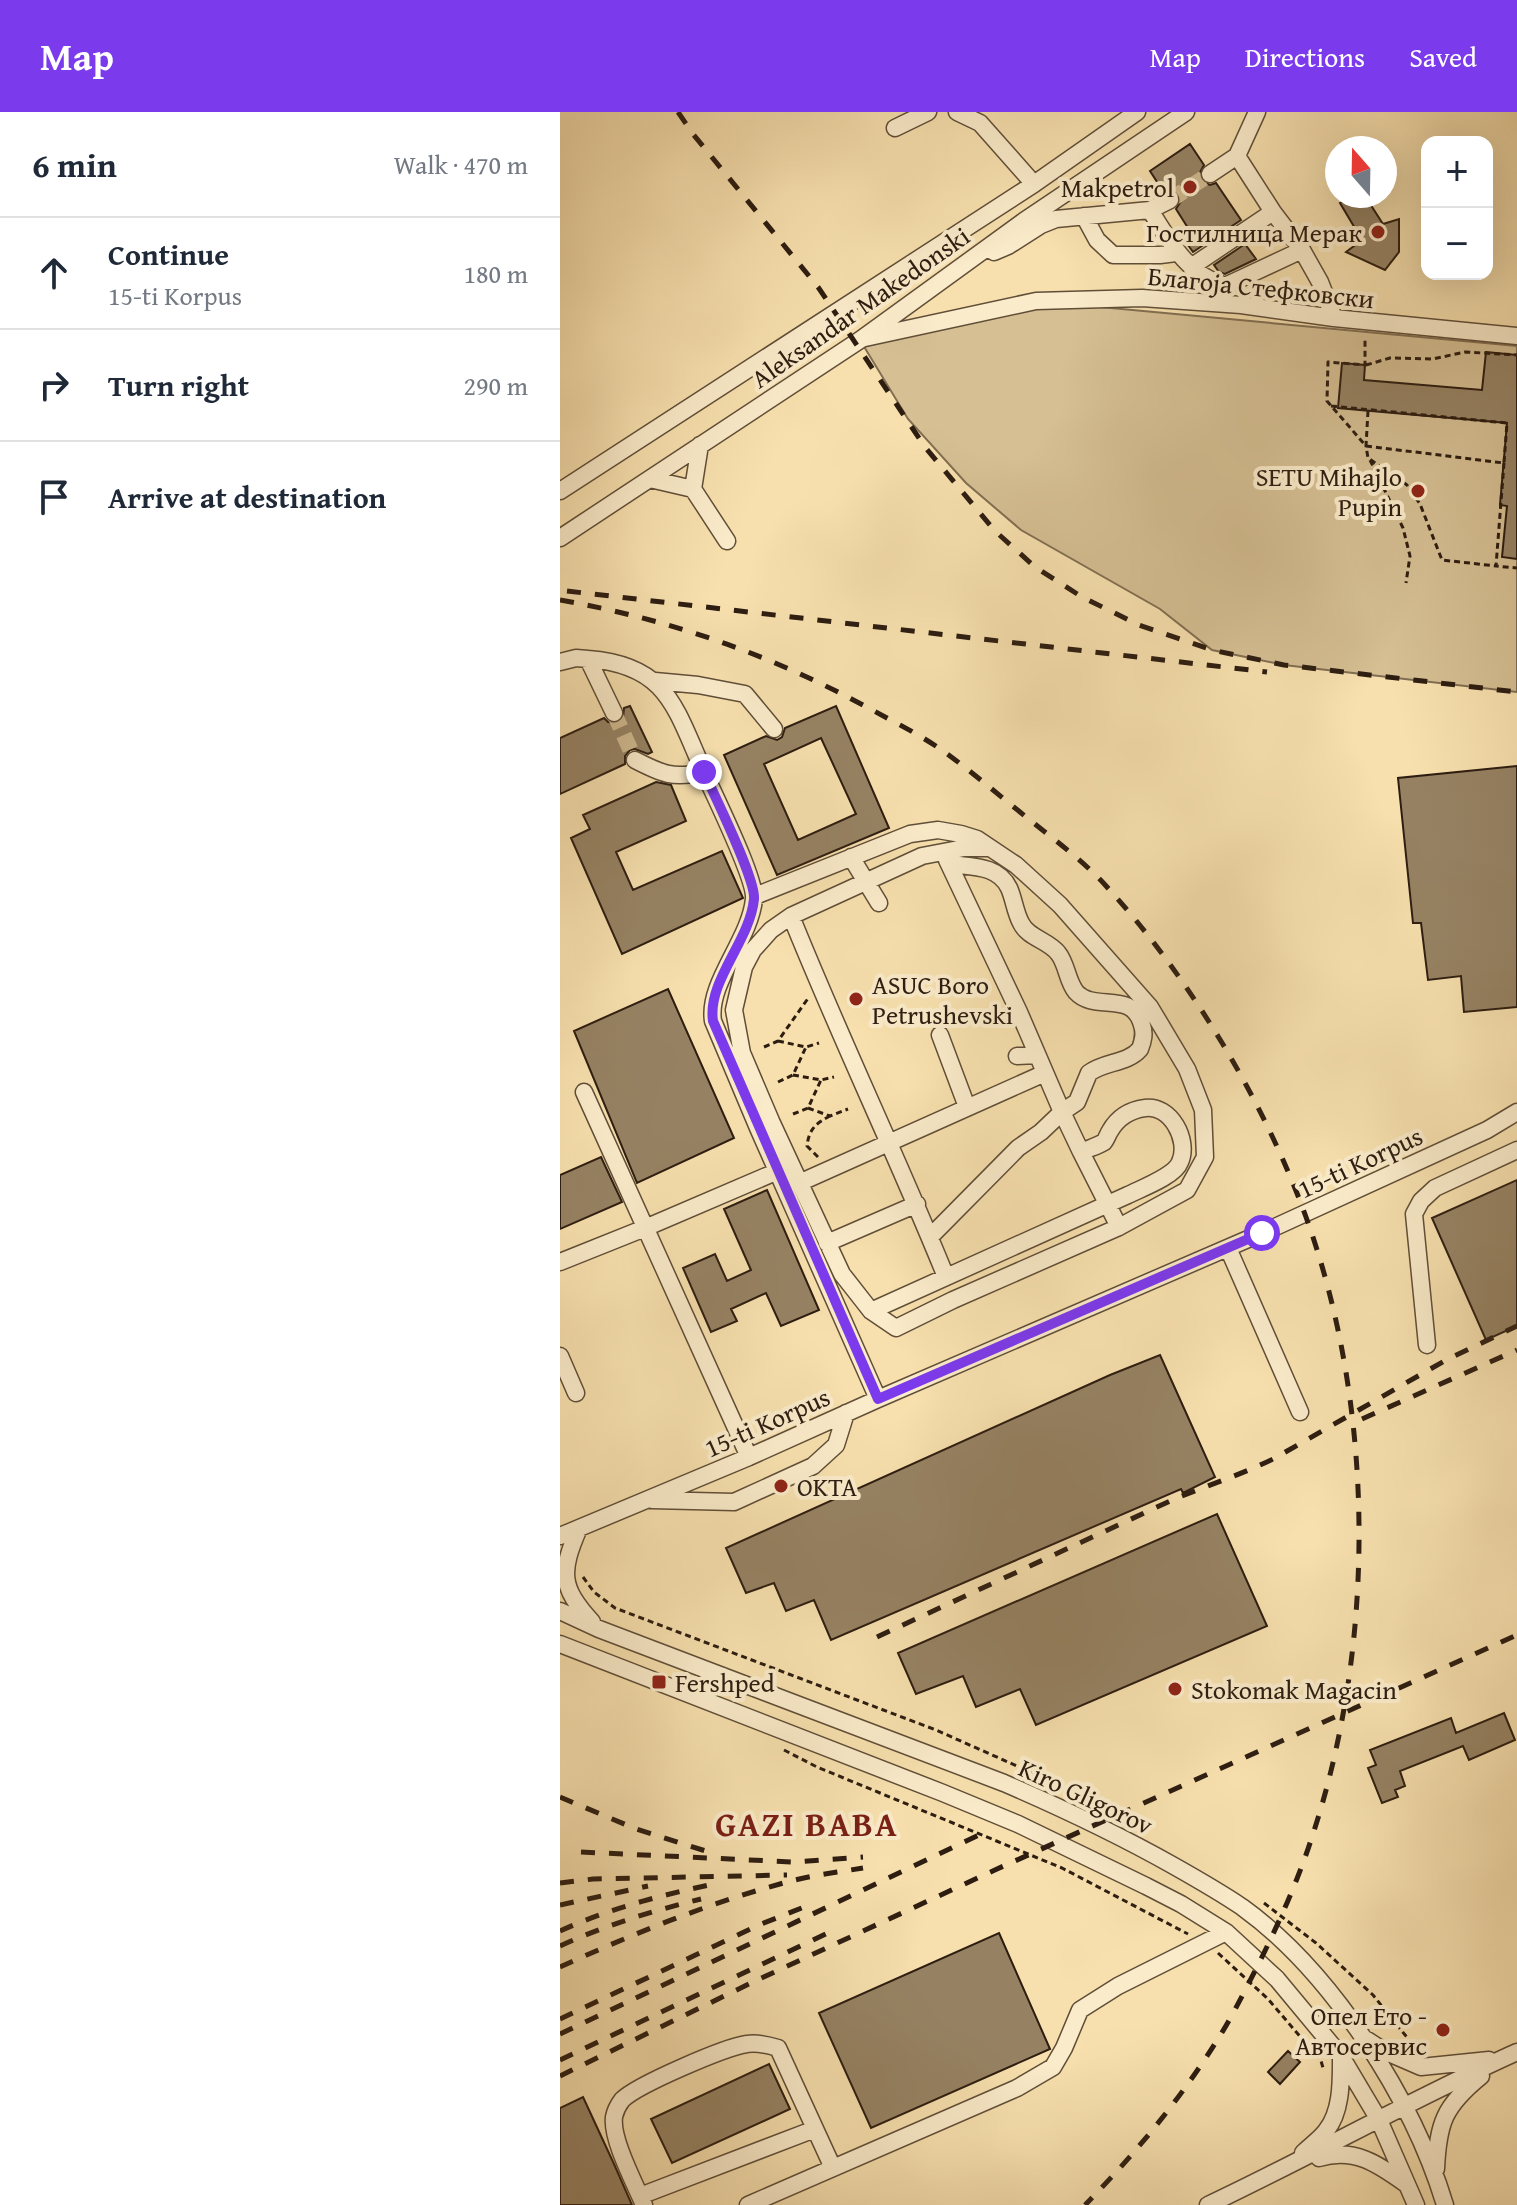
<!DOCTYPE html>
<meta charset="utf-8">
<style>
:root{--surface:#fff;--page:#f2f2f3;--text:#1f2937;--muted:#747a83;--line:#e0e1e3;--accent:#7c3aed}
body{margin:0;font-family:"Gentium Book Plus",serif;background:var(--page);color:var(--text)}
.controls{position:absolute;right:24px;top:24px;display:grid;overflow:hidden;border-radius:16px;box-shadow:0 8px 32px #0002}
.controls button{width:72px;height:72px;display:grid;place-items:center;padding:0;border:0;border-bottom:2px solid var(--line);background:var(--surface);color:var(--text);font:40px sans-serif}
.compass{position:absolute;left:765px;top:24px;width:72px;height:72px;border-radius:50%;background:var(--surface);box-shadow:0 8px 32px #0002;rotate:340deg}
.stop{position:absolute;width:24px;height:24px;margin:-18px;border:6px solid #7c3aed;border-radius:50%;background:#fff}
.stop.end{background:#7c3aed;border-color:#fff;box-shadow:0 2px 8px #0008}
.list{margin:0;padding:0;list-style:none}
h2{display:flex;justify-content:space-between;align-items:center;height:104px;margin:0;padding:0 32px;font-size:34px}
h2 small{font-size:26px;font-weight:400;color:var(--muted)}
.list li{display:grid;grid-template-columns:52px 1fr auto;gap:24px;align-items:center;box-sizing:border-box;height:112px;padding:0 32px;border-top:2px solid var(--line)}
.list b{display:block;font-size:30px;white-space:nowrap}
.list p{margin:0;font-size:26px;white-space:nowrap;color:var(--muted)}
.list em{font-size:26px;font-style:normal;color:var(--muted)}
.icon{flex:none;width:44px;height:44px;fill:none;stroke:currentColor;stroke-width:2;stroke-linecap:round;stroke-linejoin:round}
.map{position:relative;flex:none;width:957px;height:2093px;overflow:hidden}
header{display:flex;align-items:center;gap:48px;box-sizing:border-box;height:112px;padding:0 40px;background:var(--accent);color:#fff}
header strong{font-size:38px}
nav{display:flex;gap:44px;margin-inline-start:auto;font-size:28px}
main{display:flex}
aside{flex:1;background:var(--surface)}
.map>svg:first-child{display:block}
.green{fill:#d5bf93;stroke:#816e52;stroke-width:2}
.building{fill:#968263;stroke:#2d1d11;stroke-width:2;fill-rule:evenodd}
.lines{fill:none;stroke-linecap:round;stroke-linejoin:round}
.minor-tunnel{stroke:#cfb98f;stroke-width:16;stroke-dasharray:16 8;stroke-linecap:butt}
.minor-casing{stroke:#604e38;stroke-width:19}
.path{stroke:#2d1d11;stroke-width:3;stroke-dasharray:6 4;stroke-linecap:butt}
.minor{stroke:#faebca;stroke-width:16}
.rail{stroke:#2d1d11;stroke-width:5;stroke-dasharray:14 14;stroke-linecap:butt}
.route{stroke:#7c3aed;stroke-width:10}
.poi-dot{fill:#8f2418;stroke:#faebca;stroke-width:3}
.labels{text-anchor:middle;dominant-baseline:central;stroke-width:8;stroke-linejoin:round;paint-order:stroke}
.poi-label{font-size:26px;fill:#2d1d11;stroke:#faebca;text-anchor:end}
.street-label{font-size:26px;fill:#2d1d11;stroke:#faebca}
.district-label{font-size:34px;font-weight:bold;letter-spacing:2px;fill:#7a1f14;stroke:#faebca}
</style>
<header>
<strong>Map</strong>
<nav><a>Map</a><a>Directions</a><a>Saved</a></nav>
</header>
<main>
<aside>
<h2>6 min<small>Walk · 470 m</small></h2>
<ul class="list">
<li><svg class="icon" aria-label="ahead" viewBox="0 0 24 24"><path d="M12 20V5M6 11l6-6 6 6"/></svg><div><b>Continue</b><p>15-ti Korpus</p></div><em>180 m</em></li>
<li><svg class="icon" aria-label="right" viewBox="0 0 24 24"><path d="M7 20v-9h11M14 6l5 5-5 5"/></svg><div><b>Turn right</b></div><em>290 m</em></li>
<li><svg class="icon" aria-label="arrive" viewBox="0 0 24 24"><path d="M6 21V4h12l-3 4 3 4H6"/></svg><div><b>Arrive at destination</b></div></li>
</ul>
</aside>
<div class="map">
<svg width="957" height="2093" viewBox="0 0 957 2093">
<rect width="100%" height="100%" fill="#f7e0ae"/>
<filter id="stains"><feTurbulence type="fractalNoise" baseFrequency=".0025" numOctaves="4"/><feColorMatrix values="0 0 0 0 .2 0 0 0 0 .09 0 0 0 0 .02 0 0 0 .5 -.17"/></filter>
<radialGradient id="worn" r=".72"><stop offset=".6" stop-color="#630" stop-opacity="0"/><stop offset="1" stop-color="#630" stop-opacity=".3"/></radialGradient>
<path class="green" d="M 476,189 L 957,234 L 957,580 L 724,553 L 652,538 L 600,497 L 461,418 L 406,371 L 348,307 L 300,228 Z"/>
<path class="building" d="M 630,32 L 644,53 L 639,62 L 641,69 L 650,73 L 656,71 L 681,108 L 633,140 L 620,122 L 628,116 L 616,97 L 621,89 L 619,82 L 611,77 L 603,79 L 590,59 Z
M 792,84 L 805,84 L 823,112 L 839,107 L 839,140 L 825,158 L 786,140 L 802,128 L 780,91 Z
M 685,132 L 696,147 L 665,162 L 659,160 L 654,153 Z
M 926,240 L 957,243 L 957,447 L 942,445 L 947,394 L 940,393 L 947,311 L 778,296 L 782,251 L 805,253 L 804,268 L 922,278 Z
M 70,594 L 92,640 L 88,642 L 75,637 L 70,638 L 65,644 L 65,652 L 0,682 L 0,626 L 44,606 L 48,610 L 58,611 L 63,606 L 64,596 Z
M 276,594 L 329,716 L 217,763 L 164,643 L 206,624 L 217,628 L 222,625 L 225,616 ZM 261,626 L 296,702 L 238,728 L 204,652 Z
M 957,654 L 957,895 L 904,900 L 901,864 L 868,868 L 861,811 L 853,811 L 838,666 Z
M 96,670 L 111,673 L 126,709 L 56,740 L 73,778 L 162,739 L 183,786 L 62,842 L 11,726 L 30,717 L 23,703 Z
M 108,877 L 174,1026 L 77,1071 L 14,919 Z
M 41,1045 L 62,1090 L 0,1117 L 0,1063 Z
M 957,1068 L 957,1214 L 926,1228 L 872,1106 Z
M 207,1078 L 259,1198 L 221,1214 L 206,1181 L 171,1197 L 177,1209 L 151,1220 L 123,1156 L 155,1142 L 167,1169 L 191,1158 L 164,1097 Z
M 600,1243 L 655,1365 L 623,1381 L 621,1377 L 271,1528 L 254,1488 L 226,1499 L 214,1471 L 186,1481 L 166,1436 L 550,1263 Z
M 657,1402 L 707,1514 L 476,1613 L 460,1577 L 416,1595 L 403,1564 L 356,1582 L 338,1541 Z
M 944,1601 L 955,1628 L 909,1648 L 903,1634 L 840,1659 L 845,1674 L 835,1678 L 838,1685 L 822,1691 L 808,1656 L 816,1653 L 810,1638 L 891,1606 L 896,1621 Z
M 439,1821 L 490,1937 L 311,2016 L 259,1901 Z
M 728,1939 L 740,1950 L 720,1972 L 708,1960 Z
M 209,1952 L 230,1997 L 112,2051 L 91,2007 Z
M 23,1985 L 54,2052 L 72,2093 L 0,2093 L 0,1996 Z"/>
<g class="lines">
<path class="minor-tunnel" d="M 610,88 L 650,62
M 54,601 L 75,648"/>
<defs>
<path id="minor" d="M 397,0 L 420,11 L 474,72
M 335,16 L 368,0
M 677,44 L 713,100 L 742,138 L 760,170 L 774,206
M 650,62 L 677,44 L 697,0
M 590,98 C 610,130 627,162 665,174 L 742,138
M 524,104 L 537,128 L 553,143 L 600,143 L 616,141
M 434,140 L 448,134 L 481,113 L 496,107 L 590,98 L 610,88
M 631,155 L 713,100
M 305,226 L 476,189 L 582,186 L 681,193 L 774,206 L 957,224
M 90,367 L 133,377 L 167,429
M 133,377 L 140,333
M 0,379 L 474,72 L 577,0
M 0,426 L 300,228 L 464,109 L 626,0
M 28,547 C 108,553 115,596 144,660
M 0,550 L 16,546 L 28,547 L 54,601
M 95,569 L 138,573 L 185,582 L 214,617
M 75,648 C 102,662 113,667 144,660 C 154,683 196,767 194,787 C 190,828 147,871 153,909 L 198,1016 L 318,1287
M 291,745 L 319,791
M 195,784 L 350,722 L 378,718 L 401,722 L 417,727 L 456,753 L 500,793 L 590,895 L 627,957 L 643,998 L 645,1045 L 627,1078 L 559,1115 L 393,1188 L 336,1216 L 311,1199 L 282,1162 L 211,1009 L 182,941 L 174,898 L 184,855 L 193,838 L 211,818 L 231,804 L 362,744 L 404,736 L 429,736
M 231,804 C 280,926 337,1044 386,1165
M 380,923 L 407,995
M 457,944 L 477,943
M 24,980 L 189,1345
M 521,1040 L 559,1115
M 239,1071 L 485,961
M 370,1125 L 458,1036 L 481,1020 L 502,1000 L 459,900 L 387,748
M 267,1131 L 357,1092
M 668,1136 L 740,1300
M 0,1150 L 85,1116 L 218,1059
M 311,1199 L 568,1083 C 582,1076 615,1064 620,1050 C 630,1028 610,992 585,996 C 570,998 558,1005 550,1019 C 548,1022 546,1028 544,1030 C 538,1034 527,1037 521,1040 L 502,1000 L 517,990 L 529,961 C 545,949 567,952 580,937 C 583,929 585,922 582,913 C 572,877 535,901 516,880 C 507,869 507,852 498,841 C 488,828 468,826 461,811 C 455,800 454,787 449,776 C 438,753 412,755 390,752
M 867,1233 L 854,1102 L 861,1089 L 875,1076 L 957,1038
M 0,1244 L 16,1281
M 92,1388 L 174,1390 L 253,1354 L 276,1333 L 286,1301
M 19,1416 C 0,1460 0,1475 32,1510
M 0,1424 L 189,1345 L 318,1287 L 702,1121 L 927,1018 L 957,1000
M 0,1499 L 39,1517 L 444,1671 C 502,1696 559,1723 614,1754 C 637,1767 660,1780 682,1795 C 772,1860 853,1987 885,2093
M 0,1532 L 383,1681 L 458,1712 L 586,1774 L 621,1792 L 666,1820 L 717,1867 L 781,1944 L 819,2008 L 856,2093
M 807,1928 L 824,1939 L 861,1955 L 929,1948
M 743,2041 C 750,2034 760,2027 766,2019 C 782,1999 781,1969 781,1945
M 759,2046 C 794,2035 818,2052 846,2072
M 876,2057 C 878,2011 884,1994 921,1964
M 80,2084 L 255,2017
M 84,2093 C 75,2072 51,2027 54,2005 C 55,2000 59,1992 62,1988 C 77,1973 165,1935 187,1932 C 197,1930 208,1933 218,1936 L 273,2056
M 188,2093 L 457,1976 L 493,1955 L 504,1936 L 520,1898 L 558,1874 L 666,1820
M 648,2093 C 752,2044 852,1987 957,1940"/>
</defs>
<use href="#minor" class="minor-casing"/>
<path class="path" d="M 806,253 L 830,246 L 873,247 L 905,240 L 957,243
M 771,294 L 947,311 L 944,351 L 806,334 L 767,289 L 768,250 L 805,253 L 805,226
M 808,299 L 806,334 L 808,346 L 847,373 L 860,392 L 882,448 L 936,454
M 810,348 L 843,416 L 850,444 L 846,471
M 944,351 L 936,454 L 957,456
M 218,929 L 246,935 L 259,931
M 204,935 L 218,929 L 249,885
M 233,963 L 261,968 L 274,965
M 218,970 L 233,963 L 246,935
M 248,996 L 270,1004 L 288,997
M 233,1002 L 248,996 L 261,968
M 258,1045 L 247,1034 C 249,1017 256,1011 270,1004
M 23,1465 L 34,1480 L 55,1496 L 376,1618 L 475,1662 L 531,1692
M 224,1638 L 257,1655 L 502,1756 L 628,1822
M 704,1791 L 756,1831 L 813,1883 L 854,1934
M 658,1841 L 708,1887 L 761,1949 L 764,1959"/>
<use href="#minor" class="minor"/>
<path class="rail" d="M 118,0 L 133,22 L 258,175 L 365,335 L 435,419 L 475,455 L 522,485 L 579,513 L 652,538 L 724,553 L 957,580
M 7,479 L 707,560
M 0,488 C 113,508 214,544 314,599 C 338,612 364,625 386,641 C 412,660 435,680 460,700 C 489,724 522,747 547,775 C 630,866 704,989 746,1105 C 815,1296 816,1529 753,1722 C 738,1769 718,1813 696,1857 C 683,1882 671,1907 656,1930 C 619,1989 574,2043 525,2093
M 802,1307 L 957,1238
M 317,1525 L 610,1389 C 645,1374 681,1363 715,1346 L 886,1248 L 957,1214
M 0,1685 L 76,1717 L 149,1740
M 21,1740 L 233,1750 L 303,1745
M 0,1771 L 33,1767 L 227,1763
M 0,1793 L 88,1774
M 0,1819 C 48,1797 98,1784 149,1773
M 0,1834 C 46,1813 92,1799 141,1787
M 0,1855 C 75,1821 151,1790 231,1769 C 254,1763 279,1760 303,1756
M 0,1907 L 199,1813 L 244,1795
M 0,1922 L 419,1723
M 0,1948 L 270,1820
M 0,1964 L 193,1870 L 437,1757 L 957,1523"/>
</g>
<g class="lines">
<path class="route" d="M 144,660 C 154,683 196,767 194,787 C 190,829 147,869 153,909 L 318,1287 L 702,1121"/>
</g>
<g class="poi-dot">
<circle cx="630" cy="75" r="8"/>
<circle cx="818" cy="120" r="8"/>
<circle cx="858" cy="379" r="8"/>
<circle cx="296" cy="887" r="8"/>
<circle cx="221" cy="1374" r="8"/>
<rect x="91" y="1562" width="16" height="16" rx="4"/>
<circle cx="615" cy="1577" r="8"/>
<circle cx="883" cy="1918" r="8"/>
</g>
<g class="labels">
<g class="poi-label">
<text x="614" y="75">Makpetrol</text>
<text x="802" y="120">Гостилница Мерак</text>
<text x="842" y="364">SETU Mihajlo<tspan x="842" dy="30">Pupin</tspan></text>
<text x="312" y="872" text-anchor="start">ASUC Boro<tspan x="312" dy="30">Petrushevski</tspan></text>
<text x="237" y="1374" text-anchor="start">OKTA</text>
<text x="115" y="1570" text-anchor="start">Fershped</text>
<text x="631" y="1577" text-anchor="start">Stokomak Magacin</text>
<text x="867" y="1903">Опел Ето -<tspan x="867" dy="30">Автосервис</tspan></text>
</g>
<g class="street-label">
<text transform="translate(701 175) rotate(6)">Благоја Стефковски</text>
<text transform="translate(300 195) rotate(-35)">Aleksandar Makedonski</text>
<text transform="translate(800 1050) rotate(-25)">15-ti Korpus</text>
<text transform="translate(207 1310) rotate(-24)">15-ti Korpus</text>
<text transform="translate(526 1684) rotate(25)">Kiro Gligorov</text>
</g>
<g class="district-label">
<text x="247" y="1711">GAZI BABA</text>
</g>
</g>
<rect width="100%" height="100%" filter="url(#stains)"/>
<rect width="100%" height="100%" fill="url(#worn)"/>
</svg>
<div class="controls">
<button>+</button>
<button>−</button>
</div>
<svg class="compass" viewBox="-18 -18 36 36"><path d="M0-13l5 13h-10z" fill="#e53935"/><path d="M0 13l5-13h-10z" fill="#747a83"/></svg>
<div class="stop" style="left:702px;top:1121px"></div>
<div class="stop end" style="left:144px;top:660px"></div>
</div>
</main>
